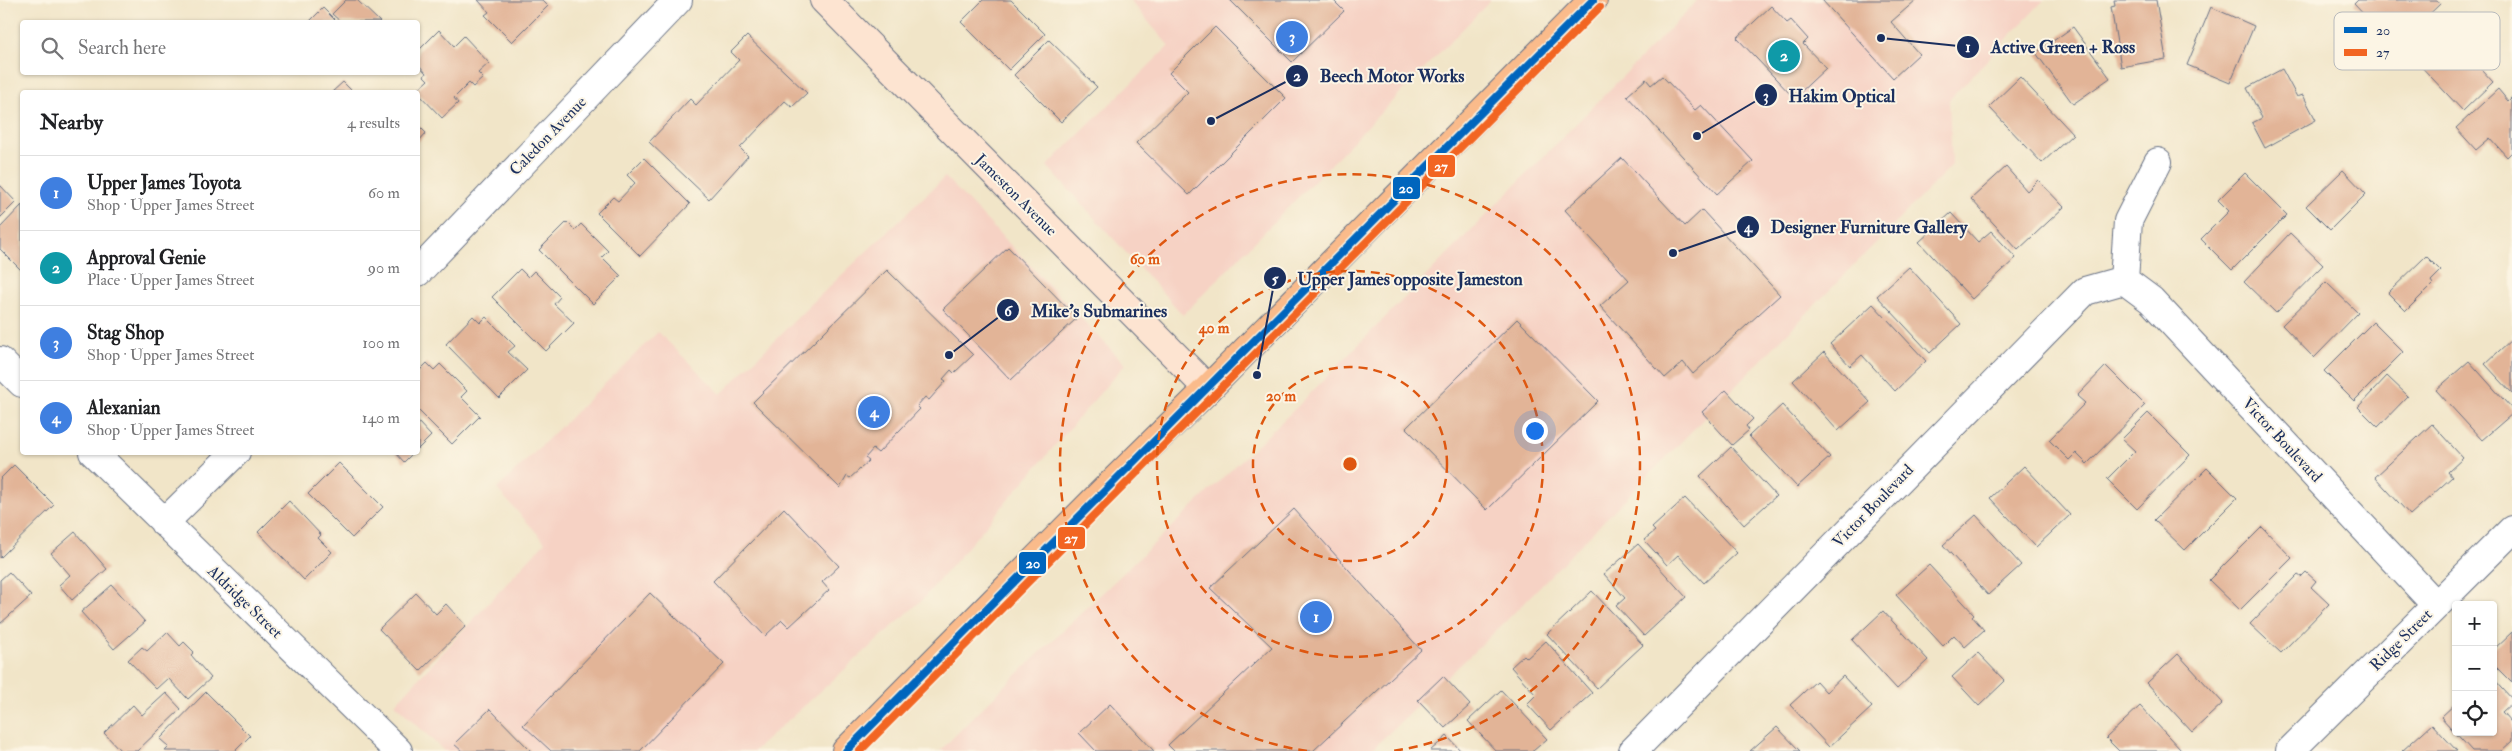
<!DOCTYPE html>
<meta charset="utf-8">
<style>
:root{--surface:#fff;--page:#f6f6f6;--text:#202124;--muted:#757577;--line:#e0e0e0;--accent:#d1495b}
body{margin:0;font-family:"IM FELL Double Pica",serif;background:var(--page);color:var(--text)}
.controls{position:absolute;right:15px;bottom:15px;display:grid;overflow:hidden;border-radius:5px;box-shadow:0 1px 4px #0004}
.controls button{width:45px;height:45px;display:grid;place-items:center;padding:0;border:0;border-bottom:1px solid var(--line);background:var(--surface);color:var(--text);font:25px sans-serif}
.you{position:absolute;left:1534px;top:430px;width:18px;height:18px;margin:-12px;border:4px solid #fff;border-radius:50%;background:#1a73e8;box-shadow:0 0 0 8px #1a73e833}
.badge{display:grid;place-items:center;width:32px;height:32px;border-radius:50%;background:var(--accent);color:#fff;font-size:16px;font-weight:700}
.pin{position:absolute;translate:-50% -50%;border:2px solid #fff;box-shadow:0 1px 5px #0006}
.list{margin:0;padding:0;list-style:none}
h2{display:flex;justify-content:space-between;align-items:center;height:65px;margin:0;padding:0 20px;font-size:21px}
h2 small{font-size:16px;font-weight:400;color:var(--muted)}
.list li{display:grid;grid-template-columns:32px 1fr auto;gap:15px;align-items:center;box-sizing:border-box;height:75px;padding:0 20px;border-top:1px solid var(--line)}
.list b{display:block;font-size:19px;white-space:nowrap}
.list p{margin:0;font-size:16px;white-space:nowrap;color:var(--muted)}
.list em{font-size:16px;font-style:normal;color:var(--muted)}
.icon{flex:none;width:28px;height:28px;fill:none;stroke:currentColor;stroke-width:2;stroke-linecap:round;stroke-linejoin:round}
.map{position:relative;flex:none;width:2512px;height:751px;overflow:hidden}
.search{position:absolute;background:var(--surface);box-shadow:0 1px 4px #0004;left:20px;top:20px;width:400px;height:55px;display:flex;align-items:center;gap:12px;box-sizing:border-box;padding:0 18px;border-radius:5px;color:var(--muted);font-size:19px}
.panel{position:absolute;background:var(--surface);box-shadow:0 1px 4px #0004;left:20px;top:90px;width:400px;height:365px;border-radius:5px}
.map>svg:first-child{display:block}
.built{fill:#f6d2c4}
.building{fill:#e2b497}
.lines{fill:none;stroke-linecap:round;stroke-linejoin:round}
.street-casing{stroke:#666f83;stroke-width:30}
.secondary-casing{stroke:#666f83;stroke-width:30}
.primary-casing{stroke:#666f83;stroke-width:30}
.street{stroke:#fff;stroke-width:28}
.secondary{stroke:#fde4d1;stroke-width:28}
.primary{stroke:#fabb8b;stroke-width:28}
.bus-1-casing{stroke:#fcf5e5;stroke-width:11}
.bus-2-casing{stroke:#fcf5e5;stroke-width:11}
.bus-1{stroke:#0065bd;stroke-width:8}
.bus-2{stroke:#f26522;stroke-width:8}
.ring{fill:none;stroke:#de5710;stroke-width:2.5;stroke-dasharray:9 6}
.labels{text-anchor:middle;dominant-baseline:central;stroke-width:4;stroke-linejoin:round;paint-order:stroke}
.street-label{font-size:16px;fill:#1b2f5e;stroke:#fcf5e5}
.key{fill:#fcf5e5;stroke:#b8babc;stroke-width:1}
.key-label{font-size:14px;fill:#1b2f5e}
.centre{fill:#de5710;stroke:#fcf5e5;stroke-width:2.5}
.ring-label{font-size:15px;text-anchor:middle;font-weight:bold;fill:#de5710;stroke:#fcf5e5;stroke-width:4;stroke-linejoin:round;paint-order:stroke}
.leader{fill:none;stroke:#1b2f5e;stroke-width:2}
.callout-dot{fill:#1b2f5e;stroke:#fcf5e5;stroke-width:2}
.mark-label{font-size:15px;text-anchor:middle;font-weight:bold;fill:#fff}
.callout-label{font-size:18px;text-anchor:middle;font-weight:bold;fill:#1b2f5e;stroke:#fcf5e5;stroke-width:4;stroke-linejoin:round;paint-order:stroke}
.line-badge{stroke:#fcf5e5;stroke-width:2}
.badge-label{font-size:14px;text-anchor:middle;font-weight:bold;fill:#fff}
</style>
<div class="map">
<svg width="2512" height="751" viewBox="0 0 2512 751">
<rect width="100%" height="100%" fill="#fcf5e5"/>
<filter id="ink" filterUnits="userSpaceOnUse"><feTurbulence type="fractalNoise" baseFrequency=".02" numOctaves="2"/><feDisplacementMap in="SourceGraphic" scale="10" xChannelSelector="R" yChannelSelector="G"/><feConvolveMatrix kernelMatrix="1 2 1 2 8 2 1 2 1" color-interpolation-filters="sRGB"/></filter>
<filter id="wash" filterUnits="userSpaceOnUse"><feTurbulence type="fractalNoise" baseFrequency=".0096" numOctaves="4" result="noise"/><feDisplacementMap in="SourceGraphic" scale="20" xChannelSelector="R" yChannelSelector="G"/><feGaussianBlur stdDeviation="1.12" result="paint"/><feColorMatrix in="noise" values="0 0 0 0 0 0 0 0 0 0 0 0 0 0 0 0 0 1.4 0 .05"/><feComposite in="paint" operator="in"/></filter>
<g filter="url(#wash)">
<rect width="100%" height="100%" fill="#f1e5c8"/>
<path class="built" d="M 1130,0 L 1491,0 L 1183,315 L 1047,166 L 1169,46 Z
M 1698,0 L 2044,0 L 1949,100 L 1952,165 L 1504,623 L 1370,751 L 940,751 L 983,707 L 1297,407 Z
M 945,177 L 1125,364 L 922,600 L 754,751 L 444,751 L 395,704 L 545,542 L 497,489 L 658,332 L 721,394 L 808,307 Z"/>
<g id="blocks">
<path class="building" d="M 346,0 L 357,0 L 380,22 L 341,22 L 332,14 Z
M 478,0 L 542,0 L 548,6 L 512,42 L 485,15 L 489,12 Z
M 983,0 L 1011,0 L 1045,34 L 1009,70 L 961,22 Z
M 1230,0 L 1333,0 L 1344,11 L 1292,62 Z
M 1822,0 L 1916,0 L 1891,22 L 1919,54 L 1893,78 Z
M 2114,0 L 2156,0 L 2166,59 L 2121,67 L 2111,7 L 2115,6 Z
M 2358,0 L 2437,0 L 2440,4 L 2417,26 L 2406,15 L 2384,36 L 2354,4 Z
M 1771,6 L 1787,23 L 1791,20 L 1808,39 L 1803,44 L 1826,68 L 1794,98 L 1737,38 Z
M 2211,7 L 2254,26 L 2230,83 L 2187,65 Z
M 323,8 L 337,22 L 309,22 Z
M 1215,27 L 1286,98 L 1189,195 L 1136,143 L 1188,92 L 1169,73 Z
M 2073,27 L 2110,78 L 2073,104 L 2036,53 Z
M 439,30 L 454,46 L 464,36 L 489,63 L 478,73 L 483,78 L 473,87 L 469,83 L 454,98 L 458,103 L 442,118 L 416,91 L 428,80 L 424,76 L 426,73 L 418,64 L 418,51 Z
M 2446,31 L 2493,82 L 2463,111 L 2415,60 Z
M 747,36 L 807,93 L 792,107 L 785,101 L 740,148 L 748,156 L 709,199 L 649,142 L 690,99 L 696,105 L 739,60 L 731,52 Z
M 1049,40 L 1097,87 L 1061,122 L 1014,75 Z
M 2282,69 L 2297,97 L 2303,95 L 2316,120 L 2265,148 L 2252,123 L 2262,118 L 2247,88 Z
M 1662,76 L 1695,110 L 1701,105 L 1753,161 L 1717,194 L 1627,96 L 1646,79 L 1651,85 Z
M 2020,77 L 2073,134 L 2042,163 L 1989,107 Z
M 343,82 L 353,92 L 332,92 Z
M 2498,89 L 2508,101 L 2512,97 L 2512,152 L 2507,157 L 2490,138 L 2476,150 L 2456,128 Z
M 418,125 L 426,133 L 418,142 Z
M 644,158 L 690,204 L 640,256 L 597,213 L 613,197 L 618,201 L 635,183 L 627,175 Z
M 1622,158 L 1685,226 L 1702,210 L 1780,295 L 1693,374 L 1683,362 L 1665,378 L 1600,306 L 1629,280 L 1565,210 Z
M 2006,167 L 2027,191 L 2038,180 L 2064,207 L 2018,250 L 1971,199 Z
M 2343,170 L 2366,194 L 2330,230 L 2306,206 Z
M 2245,173 L 2287,215 L 2232,270 L 2201,239 L 2229,211 L 2218,200 Z
M 0,185 L 16,202 L 0,218 Z
M 22,205 L 22,271 L 0,249 L 0,228 Z
M 1951,213 L 1978,242 L 1991,231 L 2016,258 L 1972,299 L 1919,242 Z
M 567,222 L 575,230 L 581,224 L 608,251 L 602,257 L 621,276 L 593,304 L 539,250 Z
M 2290,233 L 2323,265 L 2276,313 L 2244,282 Z
M 1008,247 L 1077,318 L 1011,380 L 943,309 Z
M 2426,256 L 2441,271 L 2431,281 L 2433,284 L 2406,311 L 2388,293 Z
M 1909,267 L 1961,324 L 1930,353 L 1877,296 Z
M 520,269 L 528,277 L 534,271 L 560,297 L 554,304 L 574,323 L 546,351 L 492,297 Z
M 887,270 L 973,355 L 954,373 L 951,370 L 943,379 L 946,381 L 929,400 L 925,397 L 917,406 L 920,409 L 878,453 L 873,449 L 865,458 L 869,461 L 850,478 L 847,476 L 840,488 L 753,402 Z
M 2326,282 L 2358,313 L 2314,358 L 2282,325 Z
M 1873,304 L 1926,361 L 1895,391 L 1862,355 L 1850,366 L 1830,344 Z
M 473,316 L 480,323 L 486,317 L 515,346 L 508,352 L 527,370 L 499,398 L 446,344 Z
M 1517,319 L 1598,401 L 1487,510 L 1406,428 Z
M 2373,322 L 2403,352 L 2354,401 L 2324,371 Z
M 2512,339 L 2512,393 L 2485,364 Z
M 1824,352 L 1870,402 L 1838,431 L 1793,381 Z
M 2469,361 L 2512,409 L 2512,414 L 2482,440 L 2436,390 Z
M 427,363 L 434,370 L 440,364 L 467,391 L 461,397 L 480,416 L 452,444 L 418,410 L 418,372 Z
M 2106,366 L 2145,405 L 2087,464 L 2076,453 L 2069,460 L 2049,440 L 2085,403 L 2077,396 Z
M 2387,376 L 2408,396 L 2378,427 L 2358,407 Z
M 1726,390 L 1753,419 L 1746,426 L 1749,430 L 1732,445 L 1702,412 Z
M 1782,405 L 1830,457 L 1797,487 L 1749,436 Z
M 2148,413 L 2190,455 L 2137,509 L 2107,479 L 2135,451 L 2122,439 Z
M 418,422 L 431,436 L 418,449 Z
M 2432,424 L 2463,458 L 2448,472 L 2452,477 L 2410,515 L 2375,477 Z
M 1731,447 L 1776,496 L 1744,525 L 1700,476 Z
M 395,452 L 414,452 L 404,462 Z
M 339,463 L 383,507 L 352,538 L 308,494 Z
M 14,465 L 54,505 L 0,558 L 0,479 Z
M 2024,466 L 2070,515 L 2036,547 L 1990,498 Z
M 2207,468 L 2237,498 L 2185,550 L 2154,520 Z
M 1685,498 L 1737,553 L 1704,583 L 1678,555 L 1667,565 L 1644,540 L 1655,531 L 1652,528 Z
M 289,501 L 321,535 L 318,538 L 332,552 L 304,580 L 258,532 Z
M 784,508 L 839,566 L 822,582 L 829,590 L 789,627 L 782,620 L 765,636 L 713,581 Z
M 1294,509 L 1421,650 L 1313,751 L 1174,751 L 1168,745 L 1272,647 L 1210,588 Z
M 1976,515 L 2021,565 L 1988,595 L 1943,545 Z
M 2262,527 L 2292,558 L 2240,610 L 2209,580 Z
M 75,532 L 107,569 L 72,600 L 59,585 L 70,575 L 51,553 Z
M 1638,544 L 1686,597 L 1644,636 L 1616,606 L 1625,598 L 1604,574 Z
M 1929,565 L 1974,614 L 1972,616 L 1984,630 L 1965,647 L 1954,635 L 1943,646 L 1896,595 Z
M 9,572 L 31,596 L 0,624 L 0,580 Z
M 2306,572 L 2316,581 L 2311,587 L 2329,604 L 2281,653 L 2250,624 L 2298,575 L 2301,577 Z
M 112,585 L 145,622 L 114,649 L 81,612 Z
M 1592,591 L 1643,645 L 1597,688 L 1547,634 Z
M 416,593 L 436,614 L 446,604 L 466,626 L 420,671 L 379,629 Z
M 650,593 L 724,664 L 640,751 L 551,751 L 523,725 Z
M 1883,611 L 1928,660 L 1897,689 L 1852,640 Z
M 167,632 L 180,646 L 184,642 L 194,652 L 191,655 L 211,678 L 188,699 L 168,678 L 156,689 L 128,660 L 142,647 L 147,651 Z
M 2512,632 L 2512,683 L 2493,664 L 2493,650 Z
M 1546,641 L 1592,693 L 1551,730 L 1527,704 L 1536,695 L 1511,667 L 1524,655 L 1527,658 Z
M 1978,653 L 2005,681 L 1979,706 L 1952,677 Z
M 2178,654 L 2223,703 L 2192,732 L 2147,683 Z
M 1443,676 L 1470,705 L 1445,728 L 1418,700 Z
M 1843,676 L 1872,707 L 1829,747 L 1790,705 L 1816,681 L 1826,692 Z
M 2493,678 L 2512,699 L 2512,703 L 2502,712 L 2512,723 L 2512,741 L 2501,751 L 2472,751 L 2441,717 L 2456,703 L 2456,732 L 2493,732 Z
M 1501,690 L 1547,739 L 1533,751 L 1496,751 L 1468,721 Z
M 206,692 L 250,736 L 235,751 L 165,751 L 169,747 L 160,739 Z
M 166,693 L 181,709 L 137,751 L 121,751 L 104,733 L 133,705 L 142,715 Z
M 1110,704 L 1154,751 L 1096,751 L 1079,733 Z
M 2140,706 L 2181,750 L 2180,751 L 2119,751 L 2106,738 Z
M 490,709 L 531,751 L 462,751 L 454,744 Z
M 2432,724 L 2457,751 L 2402,751 Z
M 1777,727 L 1800,751 L 1750,751 Z
M 1447,736 L 1461,751 L 1430,751 Z"/>
</g>
</g>
<g filter="url(#ink)">
<use href="#blocks" fill-opacity="0" stroke="#666f83" stroke-width="1"/>
<g class="lines">
<defs>
<path id="street" d="M 418,272 L 678,0
M 2124,280 L 2151,300 L 2436,605
M 2124,280 L 2128,221 L 2158,162
M 0,361 L 22,383
M 93,452 L 398,751
M 164,523 L 236,452
M 1633,751 L 2085,291 L 2124,280
M 2290,751 L 2512,530"/>
<path id="secondary" d="M 824,0 L 1208,389"/>
<path id="primary" d="M 846,751 L 1102,493 L 1208,389 L 1593,0"/>
</defs>
<use href="#street" class="street-casing"/>
<use href="#secondary" class="secondary-casing"/>
<use href="#primary" class="primary-casing"/>
<use href="#street" class="street"/>
<use href="#secondary" class="secondary"/>
<use href="#primary" class="primary"/>
<defs>
<path id="bus-1" d="M 846,751 L 1593,0"/>
<path id="bus-2" d="M 860,751 L 1600,7"/>
</defs>
<use href="#bus-1" class="bus-1-casing"/>
<use href="#bus-2" class="bus-2-casing"/>
<use href="#bus-1" class="bus-1"/>
<use href="#bus-2" class="bus-2"/>
</g>
</g>
<g class="ring">
<circle cx="1350" cy="464" r="97"/>
<circle cx="1350" cy="464" r="193"/>
<path d="M1307 751A290 290 0 1 1 1393 751"/>
</g>
<g class="labels">
<g class="street-label">
<text transform="translate(548 136) rotate(-46)">Caledon Avenue</text>
<text transform="translate(1016 195) rotate(45)">Jameston Avenue</text>
<text transform="translate(2282 440) rotate(47)">Victor Boulevard</text>
<text transform="translate(1873 506) rotate(-46)">Victor Boulevard</text>
<text transform="translate(245 602) rotate(44)">Aldridge Street</text>
<text transform="translate(2401 640) rotate(-45)">Ridge Street</text>
</g>
</g>
<rect x="2334" y="12" width="166" height="58" rx="8" class="key"/>
<rect x="2344" y="27" width="23" height="6" fill="#0065bd"/>
<rect x="2344" y="49" width="23" height="7" fill="#f26522"/>
<g class="key-label">
<text x="2376" y="35">20</text>
<text x="2376" y="57">27</text>
</g>
<circle cx="1350" cy="464" r="8" class="centre"/>
<g class="ring-label">
<text x="1145" y="264">60 m</text>
<text x="1214" y="333">40 m</text>
<text x="1281" y="401">20 m</text>
</g>
<path class="leader" d="M1881 38L1968 47M1211 121L1297 76M1697 136L1766 95M1673 253L1748 227M1257 375L1275 278M949 355L1008 310"/>
<g class="callout-dot">
<circle cx="1881" cy="38" r="5"/>
<circle cx="1211" cy="121" r="5"/>
<circle cx="1697" cy="136" r="5"/>
<circle cx="1673" cy="253" r="5"/>
<circle cx="1257" cy="375" r="5"/>
<circle cx="949" cy="355" r="5"/>
<circle cx="1968" cy="47" r="12"/>
<circle cx="1297" cy="76" r="12"/>
<circle cx="1766" cy="95" r="12"/>
<circle cx="1748" cy="227" r="12"/>
<circle cx="1275" cy="278" r="12"/>
<circle cx="1008" cy="310" r="12"/>
</g>
<g class="mark-label">
<text x="1968" y="52">1</text>
<text x="1297" y="81">2</text>
<text x="1766" y="101">3</text>
<text x="1748" y="232">4</text>
<text x="1275" y="284">5</text>
<text x="1008" y="316">6</text>
</g>
<g class="callout-label">
<text x="2063" y="53">Active Green + Ross</text>
<text x="1392" y="82">Beech Motor Works</text>
<text x="1842" y="102">Hakim Optical</text>
<text x="1869" y="233">Designer Furniture Gallery</text>
<text x="1410" y="285">Upper James opposite Jameston</text>
<text x="1099" y="317">Mike's Submarines</text>
</g>
<g class="line-badge">
<rect x="1427" y="154" width="29" height="24" rx="5" fill="#f26522"/>
<rect x="1392" y="176" width="29" height="24" rx="5" fill="#0065bd"/>
<rect x="1057" y="526" width="29" height="24" rx="5" fill="#f26522"/>
<rect x="1018" y="551" width="29" height="24" rx="5" fill="#0065bd"/>
</g>
<g class="badge-label">
<text x="1441" y="171">27</text>
<text x="1406" y="193">20</text>
<text x="1071" y="543">27</text>
<text x="1033" y="568">20</text>
</g>
</svg>
<div class="controls">
<button>+</button>
<button>−</button>
<button><svg class="icon" aria-label="locate" viewBox="0 0 24 24"><circle cx="12" cy="12" r="6"/><path d="M12 2v4M12 18v4M2 12h4M18 12h4"/></svg></button>
</div>
<div class="you"></div>
<div class="pin badge" style="left:1316px;top:617px;background:#3f7fe0">1</div>
<div class="pin badge" style="left:1784px;top:56px;background:#0f9aa8">2</div>
<div class="pin badge" style="left:1292px;top:37px;background:#3f7fe0">3</div>
<div class="pin badge" style="left:874px;top:412px;background:#3f7fe0">4</div>
<div class="search"><svg class="icon" aria-label="search" viewBox="0 0 24 24"><circle cx="10" cy="10" r="6"/><path d="M15 15l6 6"/></svg>Search here</div>
<section class="panel">
<h2>Nearby<small>4 results</small></h2>
<ul class="list">
<li><span class="badge" style="background:#3f7fe0">1</span><div><b>Upper James Toyota</b><p>Shop · Upper James Street</p></div><em>60 m</em></li>
<li><span class="badge" style="background:#0f9aa8">2</span><div><b>Approval Genie</b><p>Place · Upper James Street</p></div><em>90 m</em></li>
<li><span class="badge" style="background:#3f7fe0">3</span><div><b>Stag Shop</b><p>Shop · Upper James Street</p></div><em>100 m</em></li>
<li><span class="badge" style="background:#3f7fe0">4</span><div><b>Alexanian</b><p>Shop · Upper James Street</p></div><em>140 m</em></li>
</ul>
</section>
</div>
